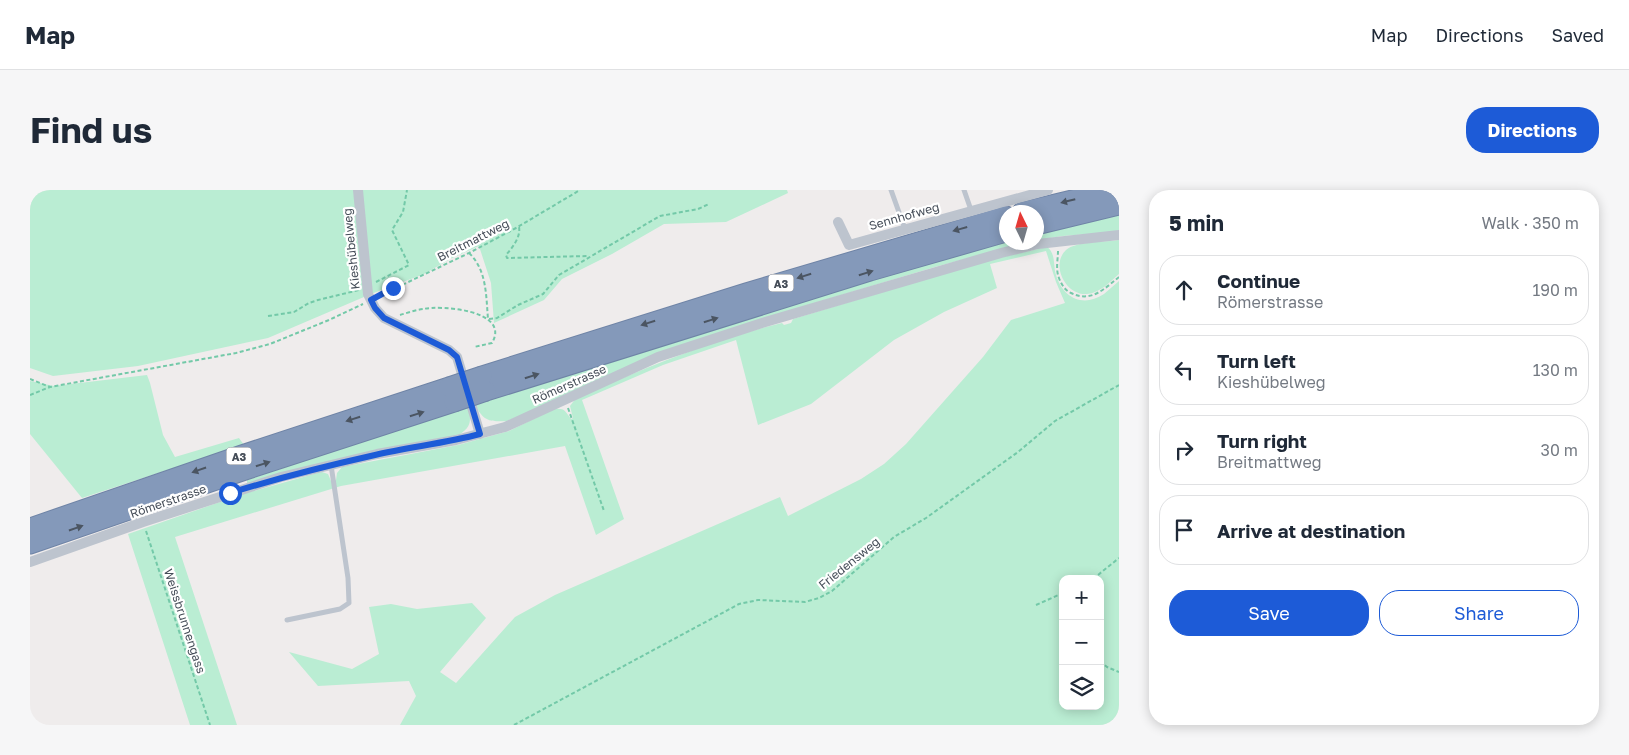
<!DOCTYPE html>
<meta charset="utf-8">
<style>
:root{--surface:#fff;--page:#f6f6f7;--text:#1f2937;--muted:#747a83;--line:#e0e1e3;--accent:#1d5bd7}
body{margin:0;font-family:"Golos Text",sans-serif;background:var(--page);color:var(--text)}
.controls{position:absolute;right:15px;bottom:15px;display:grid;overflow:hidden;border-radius:10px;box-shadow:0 2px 12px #0003}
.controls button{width:45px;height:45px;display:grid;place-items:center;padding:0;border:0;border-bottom:1px solid var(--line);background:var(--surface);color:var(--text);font:25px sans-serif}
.compass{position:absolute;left:969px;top:15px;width:45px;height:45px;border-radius:50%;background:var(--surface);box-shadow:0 2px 12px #0003;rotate:355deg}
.stop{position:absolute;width:15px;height:15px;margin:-11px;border:4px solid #1d5bd7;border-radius:50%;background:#fff}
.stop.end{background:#1d5bd7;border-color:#fff;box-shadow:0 1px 5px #0008}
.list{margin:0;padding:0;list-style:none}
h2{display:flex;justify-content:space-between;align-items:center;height:65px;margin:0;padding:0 20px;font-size:21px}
h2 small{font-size:16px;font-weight:400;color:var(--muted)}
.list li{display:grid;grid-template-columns:32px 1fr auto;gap:15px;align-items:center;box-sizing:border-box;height:70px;margin:0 10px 10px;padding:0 10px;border:1px solid var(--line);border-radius:20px}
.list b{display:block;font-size:19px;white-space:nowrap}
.list p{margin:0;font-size:16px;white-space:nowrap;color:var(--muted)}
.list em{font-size:16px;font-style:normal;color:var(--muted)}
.actions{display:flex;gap:10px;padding:15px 20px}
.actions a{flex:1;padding:11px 0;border:1px solid var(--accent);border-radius:20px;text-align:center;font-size:18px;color:var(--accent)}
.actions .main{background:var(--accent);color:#fff}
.icon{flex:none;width:28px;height:28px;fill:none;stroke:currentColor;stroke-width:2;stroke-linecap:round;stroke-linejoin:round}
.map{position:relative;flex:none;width:1089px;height:535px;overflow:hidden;border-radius:20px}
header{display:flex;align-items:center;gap:30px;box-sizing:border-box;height:70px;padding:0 25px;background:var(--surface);border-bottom:1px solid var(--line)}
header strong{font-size:24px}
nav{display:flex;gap:28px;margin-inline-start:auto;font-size:18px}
.intro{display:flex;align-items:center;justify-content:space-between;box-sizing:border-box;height:120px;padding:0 30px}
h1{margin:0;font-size:35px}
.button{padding:12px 22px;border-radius:20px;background:var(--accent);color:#fff;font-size:18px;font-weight:700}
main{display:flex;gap:30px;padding:0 30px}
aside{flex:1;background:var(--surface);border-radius:20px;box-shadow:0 2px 12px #0003}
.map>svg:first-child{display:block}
.green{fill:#baedd3;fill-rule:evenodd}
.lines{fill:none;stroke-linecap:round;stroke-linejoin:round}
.highway-casing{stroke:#6f84a6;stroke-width:21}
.path{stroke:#73c9a8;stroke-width:2;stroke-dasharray:4 2.5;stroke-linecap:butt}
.lane{stroke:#bdc4ce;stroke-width:5}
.street{stroke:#bdc4ce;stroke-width:10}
.highway{stroke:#8499ba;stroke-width:19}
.highway-bridge-casing{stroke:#6f84a6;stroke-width:21;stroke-linecap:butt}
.highway-bridge{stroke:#8499ba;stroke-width:19}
.oneway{fill:#4b5562}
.route{stroke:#1d5bd7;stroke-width:6}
.labels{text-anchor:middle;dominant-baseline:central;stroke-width:4.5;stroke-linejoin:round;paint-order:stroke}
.shield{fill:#fff;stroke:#7d828a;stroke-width:1}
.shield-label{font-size:11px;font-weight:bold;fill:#454d58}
.street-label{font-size:12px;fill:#454d58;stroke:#fff}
</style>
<header>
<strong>Map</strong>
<nav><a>Map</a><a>Directions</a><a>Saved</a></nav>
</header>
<div class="intro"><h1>Find us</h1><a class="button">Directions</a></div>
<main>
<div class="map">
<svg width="1089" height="535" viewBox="0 0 1089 535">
<rect width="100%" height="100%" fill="#efecec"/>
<path class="green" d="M 0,0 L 757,0 L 758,3 L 696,32 L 634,34 L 582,64 L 532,89 L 514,110 L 464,133 L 461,93 L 449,56 L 422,68 L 394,84 L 341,104 L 238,148 L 108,176 L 23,186 L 0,178 Z
M 1089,25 L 1089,40 L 1083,42 L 1033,46 L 1007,50 L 1006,45 Z
M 1089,50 L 1089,84 C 1080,92 1070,103 1057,104 C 1036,106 1020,75 1036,60 C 1046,51 1076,52 1089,50 Z
M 976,52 L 994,53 L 905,77 L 731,129 L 477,231 C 459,232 453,231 445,214 C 622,158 798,101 976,52 Z
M 1017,57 C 1026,63 1023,76 1026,85 C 1033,108 1053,118 1074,104 C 1079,100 1084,95 1089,91 L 1089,535 L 370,535 L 386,506 L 379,491 L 288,496 L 259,462 L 322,479 L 349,464 L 339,417 L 361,414 L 387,419 L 442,413 L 456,428 L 410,482 L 426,493 L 485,427 L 525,405 L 750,307 L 758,326 L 831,289 L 854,274 L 876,254 L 953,167 L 981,130 L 1035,113 L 1026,92 L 1016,61 L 960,74 L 967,98 L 914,122 L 864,150 L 781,214 L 728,235 L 706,150 L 633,175 L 552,210 L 594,329 L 566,345 L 535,256 L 311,296 L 145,347 L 207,535 L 160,535 L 98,344 L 213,304 L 284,284 L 292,282 L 298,284 L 301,291 L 306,290 L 307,283 L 312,277 L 428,255 L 479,241 L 524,219 C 535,218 535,221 541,229 L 543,228 L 540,216 L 546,208 C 613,179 681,150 752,133 L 754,135 L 761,133 L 763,129 L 959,70 ZM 1033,389 L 1070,389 L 1070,516 L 1033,516 Z
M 117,185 L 120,193 L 133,245 L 145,267 L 209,248 L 214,255 L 52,308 L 0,244 L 0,191 L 24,196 Z
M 438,216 C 442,233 441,238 425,247 L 217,295 L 217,290 Z"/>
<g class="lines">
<defs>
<path id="highway" d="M 992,22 L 1084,0
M 1006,35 L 1089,15
M 452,186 L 716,103 L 976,26
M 456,201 L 840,81 L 976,42
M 0,338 L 212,265 L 419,197
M 0,354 L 215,280 L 424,212"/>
</defs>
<use href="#highway" class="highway-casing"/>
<path class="path" d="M 489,37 C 491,47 482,58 476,65 L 477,68 L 558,66
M 1028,61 C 1028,68 1026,77 1028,85 C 1030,92 1034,100 1041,103 C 1061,113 1074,99 1089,87
M 439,63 C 457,80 456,106 458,129 L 467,128 L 488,115 L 513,104 L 529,85 L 630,26 L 668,19 L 679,14
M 346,92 L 379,75 L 362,40 L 373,22 L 377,0
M 349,106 L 439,63 L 486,38 L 550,0
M 370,125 C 377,123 385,120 393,119 C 411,115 481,120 462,153 L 444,157
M 238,126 L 264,122 L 279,113 L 288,110 L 329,100
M 0,189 L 20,197 L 206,163 L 240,154 L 299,130 L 333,114
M 0,205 L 20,197
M 538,218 L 574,321
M 116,341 L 180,535
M 1063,389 L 1089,368
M 1006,415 L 1033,403
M 1070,471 L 1077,477 L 1089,482
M 484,535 L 709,414 L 728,410 L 775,412 L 789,408 L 802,401 L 864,347 L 896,328 L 988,262 L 1025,231 L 1089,195"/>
<path class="lane" d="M 861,0 L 875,39
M 934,0 L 941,20
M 257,430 L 310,419 L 319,413 L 318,388 L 301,275"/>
<path class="street" d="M 328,0 L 338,104 L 345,118 L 354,128 L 419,160 L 427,167 L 450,244
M 808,32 L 819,55 L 1018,0
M 0,372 L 113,332 L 251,287 L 347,264 L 426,250 L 475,237 L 628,167 L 732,133 L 971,63 L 1008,54 L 1089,45"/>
<use href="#highway" class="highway"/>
<defs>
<path id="highway-bridge" d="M 419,197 L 452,186
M 424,212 L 456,201"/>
</defs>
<use href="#highway-bridge" class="highway-bridge-casing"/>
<use href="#highway-bridge" class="highway-bridge"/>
</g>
<defs><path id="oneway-solid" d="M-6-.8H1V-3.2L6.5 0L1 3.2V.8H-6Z" transform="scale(1.25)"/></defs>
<g class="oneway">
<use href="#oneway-solid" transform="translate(1038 11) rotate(166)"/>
<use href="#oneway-solid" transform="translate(930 39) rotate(164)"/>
<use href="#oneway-solid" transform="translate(836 83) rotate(-17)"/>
<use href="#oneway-solid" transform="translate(774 86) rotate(163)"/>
<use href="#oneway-solid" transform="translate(681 130) rotate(-17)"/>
<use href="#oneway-solid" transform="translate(618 133) rotate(163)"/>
<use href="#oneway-solid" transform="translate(502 186) rotate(-18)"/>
<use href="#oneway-solid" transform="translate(387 224) rotate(-18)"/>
<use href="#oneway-solid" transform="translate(323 229) rotate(162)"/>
<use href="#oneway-solid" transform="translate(233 274) rotate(-18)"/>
<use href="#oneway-solid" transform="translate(169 280) rotate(161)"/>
<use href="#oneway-solid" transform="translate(46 338) rotate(-19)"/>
</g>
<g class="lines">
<path class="route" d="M 200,303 C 248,288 296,276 345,265 C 380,257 416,253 450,244 L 427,167 L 419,160 L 354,128 L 345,118 L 341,110 L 363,98"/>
</g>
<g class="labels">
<g class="shield">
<rect x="738.5" y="84.5" width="25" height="17" rx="4"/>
<rect x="196.5" y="257.5" width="25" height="17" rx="4"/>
</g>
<g class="shield-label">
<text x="751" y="93">A3</text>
<text x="209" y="266">A3</text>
</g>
<g class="street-label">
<text transform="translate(874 26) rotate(-16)">Sennhofweg</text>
<text transform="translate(443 50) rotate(-27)">Breitmattweg</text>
<text transform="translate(321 59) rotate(-96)">Kieshübelweg</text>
<text transform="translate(539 194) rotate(-24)">Römerstrasse</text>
<text transform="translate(138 311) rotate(-19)">Römerstrasse</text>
<text transform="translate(819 373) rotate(-39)">Friedensweg</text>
<text transform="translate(155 431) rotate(72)">Weissbrunnengass</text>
</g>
</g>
</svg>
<div class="controls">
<button>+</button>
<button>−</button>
<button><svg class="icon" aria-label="layers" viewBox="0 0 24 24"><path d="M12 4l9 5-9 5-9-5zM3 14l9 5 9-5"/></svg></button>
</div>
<svg class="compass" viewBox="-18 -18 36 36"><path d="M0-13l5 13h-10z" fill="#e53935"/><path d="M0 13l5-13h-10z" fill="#747a83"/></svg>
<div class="stop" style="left:200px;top:303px"></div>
<div class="stop end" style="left:363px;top:98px"></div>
</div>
<aside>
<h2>5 min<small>Walk · 350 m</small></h2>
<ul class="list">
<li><svg class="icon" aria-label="ahead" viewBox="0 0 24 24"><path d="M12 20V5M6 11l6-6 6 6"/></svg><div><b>Continue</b><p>Römerstrasse</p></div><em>190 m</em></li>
<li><svg class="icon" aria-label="left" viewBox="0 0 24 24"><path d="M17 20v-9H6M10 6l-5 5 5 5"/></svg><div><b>Turn left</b><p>Kieshübelweg</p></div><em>130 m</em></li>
<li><svg class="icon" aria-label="right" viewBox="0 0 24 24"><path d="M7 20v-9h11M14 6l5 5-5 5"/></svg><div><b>Turn right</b><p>Breitmattweg</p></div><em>30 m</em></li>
<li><svg class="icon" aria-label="arrive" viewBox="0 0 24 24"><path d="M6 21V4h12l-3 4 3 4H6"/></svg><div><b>Arrive at destination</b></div></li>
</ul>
<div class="actions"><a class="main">Save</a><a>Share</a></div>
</aside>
</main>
